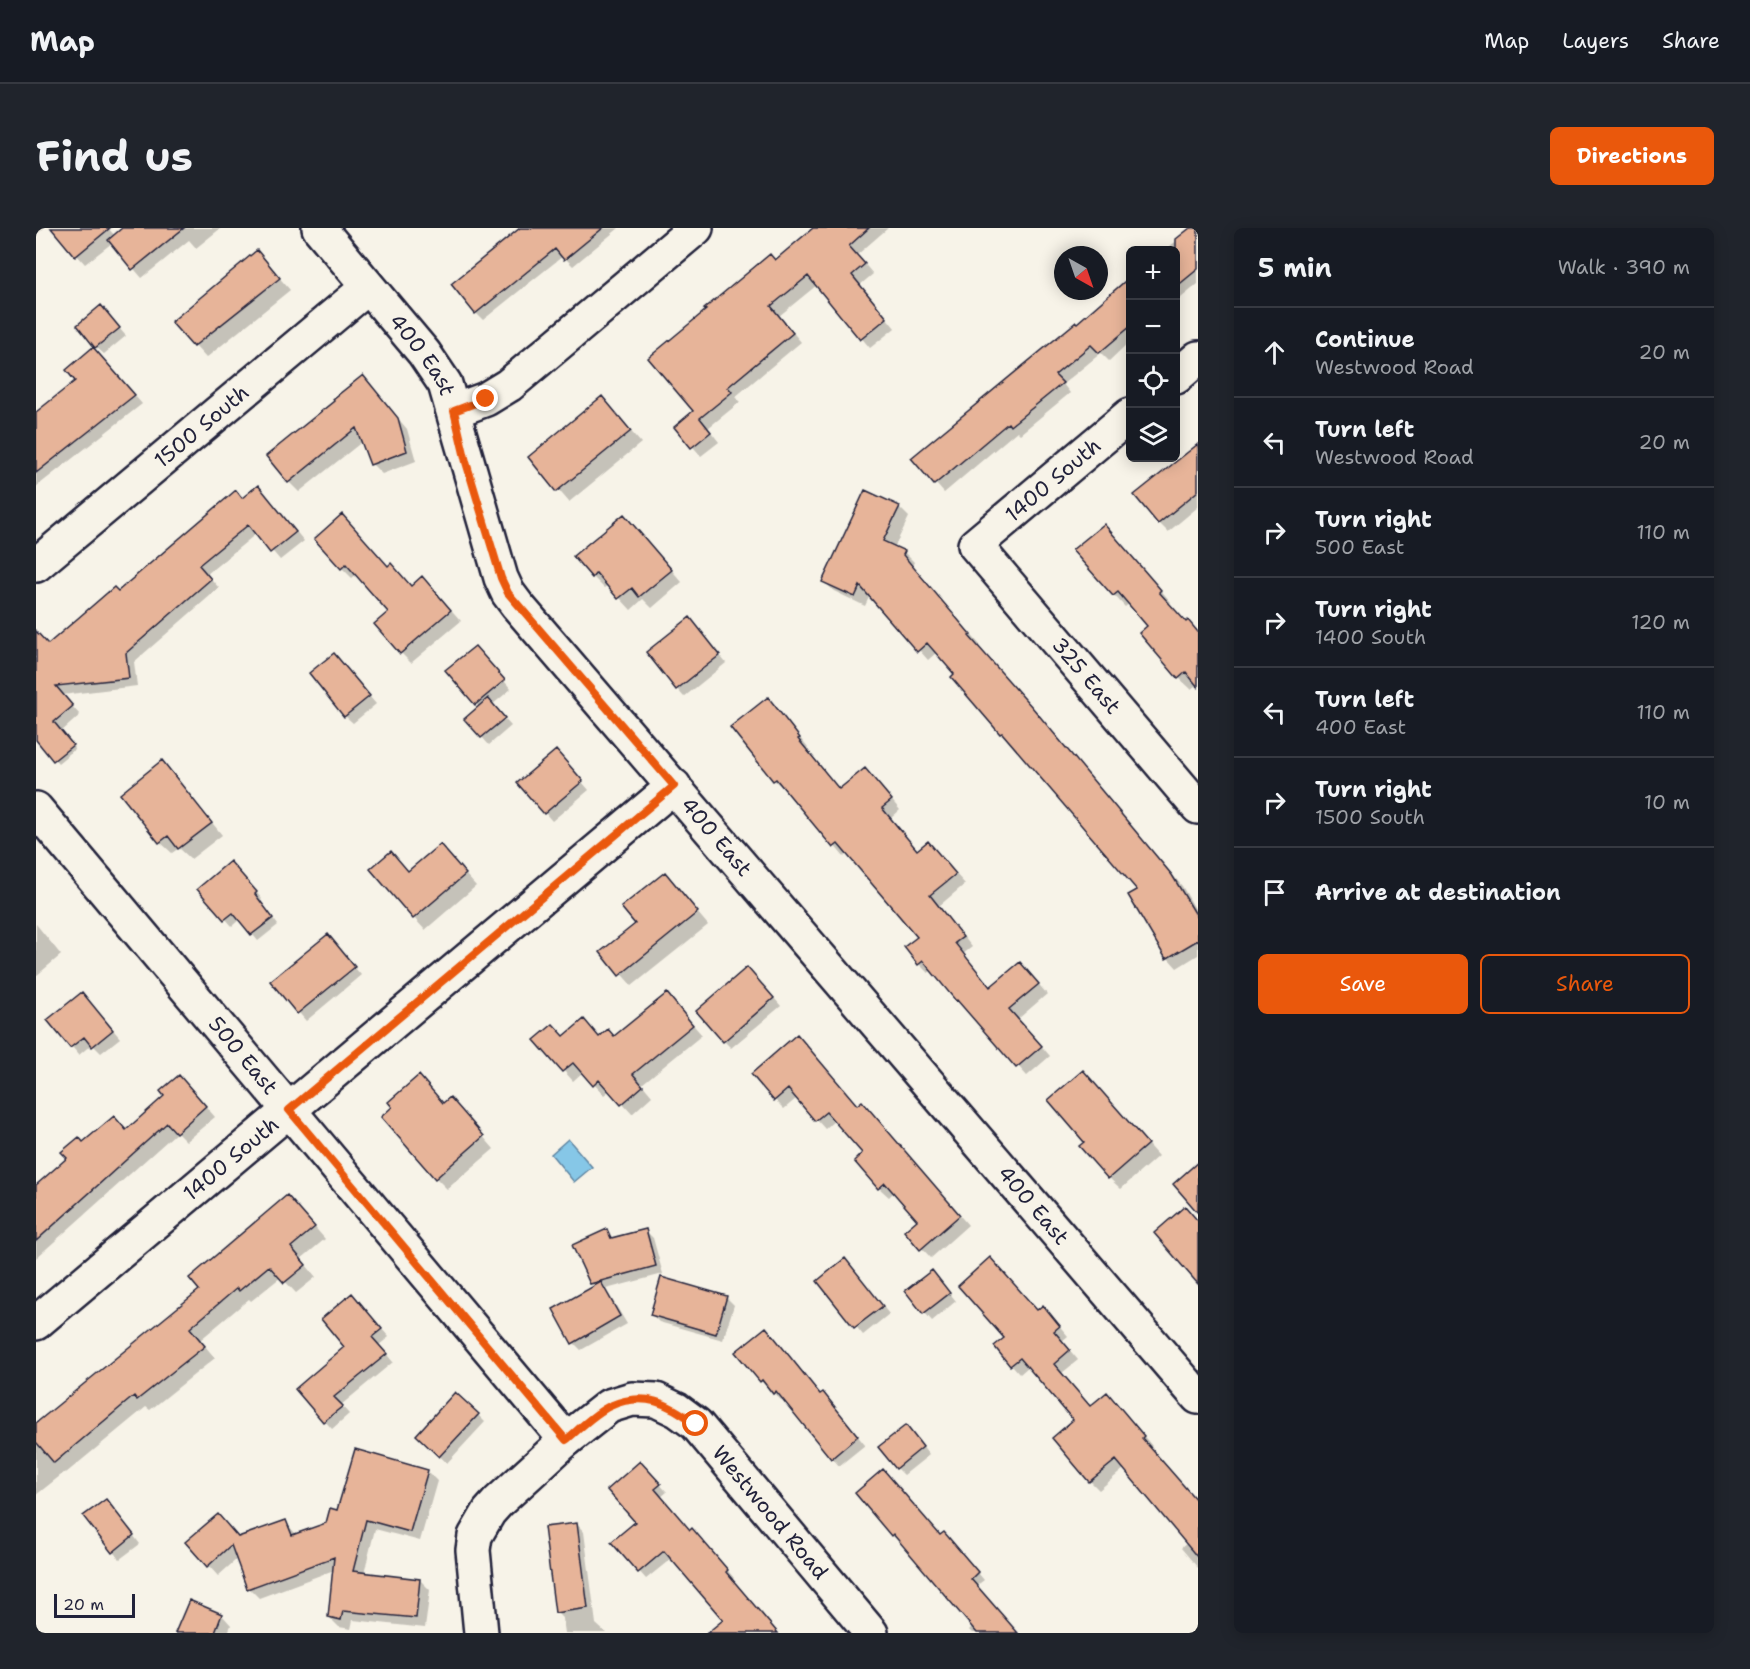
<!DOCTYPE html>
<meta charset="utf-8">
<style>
:root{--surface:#171b24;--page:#20242c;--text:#f1f3f6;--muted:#9ea1a6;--line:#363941;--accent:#ea580c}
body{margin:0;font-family:"Shantell Sans",sans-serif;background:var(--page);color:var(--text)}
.controls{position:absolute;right:18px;top:18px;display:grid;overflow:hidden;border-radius:9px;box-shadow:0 3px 15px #0003}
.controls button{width:54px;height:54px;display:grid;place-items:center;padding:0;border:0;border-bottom:2px solid var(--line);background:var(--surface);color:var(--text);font:30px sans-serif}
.compass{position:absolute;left:1018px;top:18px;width:54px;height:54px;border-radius:50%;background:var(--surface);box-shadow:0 3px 15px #0003;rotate:140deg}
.scale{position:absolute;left:18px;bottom:15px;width:81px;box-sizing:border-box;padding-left:6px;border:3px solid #22223b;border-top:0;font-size:16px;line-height:21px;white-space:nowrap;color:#22223b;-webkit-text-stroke:4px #f7f3e8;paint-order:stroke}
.stop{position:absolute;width:18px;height:18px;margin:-14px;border:4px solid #ea580c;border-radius:50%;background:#fff}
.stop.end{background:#ea580c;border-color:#fff;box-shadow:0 2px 6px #0008}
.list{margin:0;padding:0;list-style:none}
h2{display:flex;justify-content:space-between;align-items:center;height:78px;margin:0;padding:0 24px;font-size:26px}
h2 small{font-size:20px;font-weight:400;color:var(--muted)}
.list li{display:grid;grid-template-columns:39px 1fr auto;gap:18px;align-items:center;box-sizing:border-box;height:90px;padding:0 24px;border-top:2px solid var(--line)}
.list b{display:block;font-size:22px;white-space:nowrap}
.list p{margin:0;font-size:20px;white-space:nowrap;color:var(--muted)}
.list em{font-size:20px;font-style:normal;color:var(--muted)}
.actions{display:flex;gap:12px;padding:18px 24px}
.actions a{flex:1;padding:14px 0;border:2px solid var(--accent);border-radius:9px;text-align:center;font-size:21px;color:var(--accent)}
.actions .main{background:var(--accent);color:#fff}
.icon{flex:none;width:33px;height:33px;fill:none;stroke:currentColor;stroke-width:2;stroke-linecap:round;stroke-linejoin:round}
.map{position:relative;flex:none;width:1162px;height:1405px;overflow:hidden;border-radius:9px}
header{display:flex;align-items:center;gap:36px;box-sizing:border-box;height:84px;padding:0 30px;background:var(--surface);border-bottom:2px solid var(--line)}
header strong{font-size:28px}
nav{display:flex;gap:33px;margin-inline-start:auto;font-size:21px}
.intro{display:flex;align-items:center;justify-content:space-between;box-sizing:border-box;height:144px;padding:0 36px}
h1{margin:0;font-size:42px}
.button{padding:15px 27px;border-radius:9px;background:var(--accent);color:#fff;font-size:21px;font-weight:700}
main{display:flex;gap:36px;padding:0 36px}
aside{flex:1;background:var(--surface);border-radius:9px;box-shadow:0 3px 15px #0003}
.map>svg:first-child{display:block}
.water{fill:#86c7e7;stroke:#5e85a2;stroke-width:1.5}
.shadow{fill:#0003}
.building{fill:#e7b499;stroke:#22223b;stroke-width:1.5}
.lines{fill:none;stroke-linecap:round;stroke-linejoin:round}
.minor-casing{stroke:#22223b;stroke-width:38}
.minor{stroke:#f7f3e8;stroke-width:33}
.route{stroke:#ea580c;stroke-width:8}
.labels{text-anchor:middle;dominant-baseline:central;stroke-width:4.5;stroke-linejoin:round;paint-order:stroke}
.street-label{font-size:21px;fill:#22223b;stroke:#f7f3e8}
</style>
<header>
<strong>Map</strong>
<nav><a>Map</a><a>Layers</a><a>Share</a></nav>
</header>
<div class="intro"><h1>Find us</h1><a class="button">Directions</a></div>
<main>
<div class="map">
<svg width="1162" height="1405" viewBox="0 0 1162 1405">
<rect width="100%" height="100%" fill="#f7f3e8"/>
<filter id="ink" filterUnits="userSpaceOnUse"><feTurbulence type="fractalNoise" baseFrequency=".0167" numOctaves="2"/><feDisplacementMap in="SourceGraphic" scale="12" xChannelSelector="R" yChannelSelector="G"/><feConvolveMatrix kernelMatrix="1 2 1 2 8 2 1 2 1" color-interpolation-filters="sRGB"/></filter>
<g filter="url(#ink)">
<path class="water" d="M 532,911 L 556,939 L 538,954 L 515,926 Z"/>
<path class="shadow" d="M 0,0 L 8,0 L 0,7 Z
M 17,0 L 72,0 L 79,8 L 88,0 L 185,0 L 160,20 L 153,12 L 106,50 L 76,15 L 49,36 Z
M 500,0 L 583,0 L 537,38 L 527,28 L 447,92 L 440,85 Z
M 779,0 L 852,0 L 821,27 L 837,46 L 824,57 L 859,100 L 834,120 L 781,57 L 743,88 L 765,114 L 699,169 L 704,174 L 672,200 L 683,214 L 665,228 L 640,199 L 659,184 L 740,34 Z
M 1157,0 L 1162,0 L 1162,56 L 1140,74 L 1140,22 L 1129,22 Z
M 221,24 L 254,62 L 170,130 L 137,94 Z
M 1094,51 L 1094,113 L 1073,133 L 1065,125 L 1027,156 L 1034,165 L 984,206 L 981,203 L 908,265 L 877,230 Z
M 65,79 L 90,108 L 68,126 L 60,119 Z
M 66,130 L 106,176 L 0,259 L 0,186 L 42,153 Z
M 327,149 L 371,201 L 380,233 L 346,246 L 336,236 L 327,213 L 263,264 L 253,254 L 300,173 Z
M 566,170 L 605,215 L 533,274 L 494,229 Z
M 1162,220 L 1162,279 L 1132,304 L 1123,295 Z
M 230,267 L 268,313 L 244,332 L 221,305 L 171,346 L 183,360 L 98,434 L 101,458 L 26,467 L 44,487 L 25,504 L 39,521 L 22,535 L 3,513 L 0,476 L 0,422 L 12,418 L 207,271 Z
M 863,279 L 873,289 L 858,320 L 868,324 L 878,334 L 876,338 L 944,417 L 942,419 L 1005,491 L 1146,658 L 1162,686 L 1162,727 L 1141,740 L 1132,730 L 1103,663 L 917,449 L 920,446 L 901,424 L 892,432 L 834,367 L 829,378 L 798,363 L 788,354 Z
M 306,288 L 352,339 L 375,359 L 396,360 L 425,393 L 375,435 L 365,425 L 354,384 L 321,346 L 316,350 L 306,340 Z
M 588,288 L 646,354 L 616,380 L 607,371 L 595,382 L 572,357 L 568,360 L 557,349 Z
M 1079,309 L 1135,374 L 1133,376 L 1151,396 L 1152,394 L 1162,404 L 1162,461 L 1159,458 L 1155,461 L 1143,450 L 1113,398 L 1094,375 L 1089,379 L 1078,367 L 1039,322 Z
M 654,391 L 690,435 L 648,469 L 641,461 Z
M 298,427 L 340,476 L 317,495 L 309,488 Z
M 446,427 L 475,461 L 456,477 L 475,498 L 453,517 L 430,491 L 443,479 L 412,443 Z
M 741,481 L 772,520 L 770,522 L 804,562 L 838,551 L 864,582 L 854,591 L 882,624 L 892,615 L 929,656 L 903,678 L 936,719 L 927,726 L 955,760 L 993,745 L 1011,766 L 982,791 L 1014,828 L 991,848 L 931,781 L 921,772 L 897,742 L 892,745 L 883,736 L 883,709 L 812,625 L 808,629 L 750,560 L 748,561 L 738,552 Z
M 527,532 L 553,562 L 516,593 L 509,585 Z
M 126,534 L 137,546 L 186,607 L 155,631 L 143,620 L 136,625 L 124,614 L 87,566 Z
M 404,618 L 440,658 L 389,702 L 378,690 L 373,645 Z
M 201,641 L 226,671 L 224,673 L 242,697 L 222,713 L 204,691 L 196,698 L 164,661 Z
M 629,646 L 672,697 L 596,758 L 566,724 L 601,696 Z
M 0,696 L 25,727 L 0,748 Z
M 299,716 L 325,747 L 270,793 L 236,753 Z
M 719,748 L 745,778 L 695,820 L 688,813 Z
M 631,767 L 666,807 L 606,856 L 616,868 L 596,886 L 574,862 L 568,867 L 547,844 L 537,853 L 500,812 L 529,809 L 579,810 Z
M 53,773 L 84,810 L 65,825 L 56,816 L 43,827 L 13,792 Z
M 770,817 L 822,878 L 835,884 L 932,997 L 895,1030 L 870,1003 L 883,992 L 858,964 L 853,969 L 843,960 L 828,926 L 799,892 L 789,901 L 761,870 L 748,881 L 739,872 Z
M 1047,844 L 1122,928 L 1085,961 L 1073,950 L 1051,914 Z
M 152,858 L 179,889 L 150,913 L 141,904 L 0,1030 L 0,959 L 48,916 L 91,903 Z
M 408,877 L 425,883 L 458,921 L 411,961 L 400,950 Z
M 262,980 L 289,1011 L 265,1031 L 280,1049 L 260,1065 L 245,1049 L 215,1073 L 213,1071 L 164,1112 L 179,1130 L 114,1182 L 110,1179 L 30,1245 L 29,1244 L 0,1267 L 0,1197 Z
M 570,1003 L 578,1011 L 610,1003 L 617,1010 L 627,1046 L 570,1061 L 591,1096 L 545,1122 L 538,1115 L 559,1059 L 555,1055 Z
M 816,1040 L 853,1086 L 827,1107 L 783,1053 Z
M 903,1052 L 920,1073 L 896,1093 L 871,1064 Z
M 316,1067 L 353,1109 L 343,1117 L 357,1134 L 305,1177 L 313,1186 L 296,1201 L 261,1161 L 310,1119 Z
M 690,1069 L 698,1077 L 687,1112 L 623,1094 L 616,1087 Z
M 1002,1084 L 1015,1088 L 1032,1108 L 1026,1113 L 1042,1132 L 1026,1145 L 1055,1180 L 1080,1175 L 1116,1218 L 1113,1220 L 1162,1275 L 1162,1340 L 1145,1320 L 1151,1315 L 1089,1240 L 1063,1262 L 1054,1253 L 1018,1210 L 1040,1192 L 993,1138 L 984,1146 L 960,1119 Z
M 737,1108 L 785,1167 L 794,1174 L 829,1217 L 803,1238 L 748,1170 L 745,1172 L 725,1153 Z
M 442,1187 L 449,1194 L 411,1235 L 389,1215 Z
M 877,1207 L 893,1227 L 868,1247 L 861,1240 Z
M 611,1242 L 631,1264 L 625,1269 L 655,1303 L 663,1309 L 698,1350 L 696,1352 L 741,1405 L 690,1405 L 683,1397 L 689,1392 L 636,1330 L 610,1351 L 577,1314 L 601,1294 Z
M 391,1243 L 401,1253 L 384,1313 L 339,1301 L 328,1346 L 384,1352 L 394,1362 L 389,1400 L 317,1392 L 315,1401 L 303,1399 L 293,1389 L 298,1342 L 223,1370 L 213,1360 L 202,1330 L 182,1348 L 151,1314 L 203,1311 L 249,1294 L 261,1307 L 292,1296 L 302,1283 Z
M 821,1265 L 915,1313 L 948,1352 L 940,1358 L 981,1405 L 936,1405 L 933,1402 L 937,1398 L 865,1312 L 863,1314 L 856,1307 Z
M 77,1281 L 104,1316 L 84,1331 L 77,1324 Z
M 541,1296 L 548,1304 L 560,1396 L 570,1405 L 529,1405 L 527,1391 L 520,1384 Z
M 153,1374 L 186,1387 L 195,1397 L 192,1405 L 141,1405 Z"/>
<path class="building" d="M 15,0 L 74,0 L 39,29 Z
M 86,0 L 148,0 L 96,42 L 72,12 Z
M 484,0 L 567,0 L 528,32 L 519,21 L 439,86 L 415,56 Z
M 777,0 L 833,0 L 813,18 L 829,36 L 816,47 L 851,90 L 824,112 L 772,48 L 735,78 L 757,105 L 692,159 L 696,164 L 664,190 L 675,204 L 655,220 L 638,199 L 657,183 L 612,130 L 670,82 L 668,81 L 734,26 L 739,32 Z
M 1154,0 L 1162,0 L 1162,41 L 1140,59 L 1140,11 Z
M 221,22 L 244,50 L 157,119 L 135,94 Z
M 1095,48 L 1095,98 L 1063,125 L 1055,117 L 1019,147 L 1027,155 L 974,198 L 972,195 L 898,257 L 875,230 L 1040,94 L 1041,95 Z
M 65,77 L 84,100 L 59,120 L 41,97 Z
M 57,119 L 99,167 L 0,245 L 0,184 L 39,153 L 30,142 Z
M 327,147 L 362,190 L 371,223 L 334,237 L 320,200 L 252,255 L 230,228 L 298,173 L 297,171 Z
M 566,168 L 595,203 L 520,264 L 492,229 Z
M 1162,216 L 1162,263 L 1122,296 L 1098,267 Z
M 222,257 L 260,304 L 234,325 L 212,297 L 163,337 L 175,351 L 90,425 L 93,450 L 20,458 L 37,478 L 18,494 L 37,517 L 17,533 L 0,512 L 0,403 L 12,416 L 78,359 L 82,363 L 200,262 L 206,270 Z
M 829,262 L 864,278 L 847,313 L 869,323 L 867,327 L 935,407 L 933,408 L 996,479 L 1136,647 L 1162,690 L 1162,712 L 1130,731 L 1092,667 L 1101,662 L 966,505 L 964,506 L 915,449 L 918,446 L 891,415 L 881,424 L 824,358 L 819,369 L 786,354 Z
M 306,286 L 352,338 L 355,335 L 375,358 L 386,348 L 415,382 L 364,426 L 338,396 L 352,384 L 310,336 L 305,341 L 278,311 Z
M 588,286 L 636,342 L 603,369 L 596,360 L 582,371 L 560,345 L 556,350 L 537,328 Z
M 1068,296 L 1125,362 L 1123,364 L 1150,394 L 1152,392 L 1162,404 L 1162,459 L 1150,444 L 1142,451 L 1103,405 L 1111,398 L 1082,364 L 1077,368 L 1036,322 Z
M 654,389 L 684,427 L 640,462 L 610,424 Z
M 439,418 L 469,452 L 439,477 L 409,442 Z
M 298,425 L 334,468 L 308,489 L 273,445 Z
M 732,469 L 764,510 L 762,511 L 803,561 L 829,540 L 856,572 L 846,580 L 881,622 L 892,613 L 920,646 L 894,667 L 927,709 L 919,715 L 954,759 L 984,734 L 1003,756 L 973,781 L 1006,818 L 980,840 L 921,772 L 920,773 L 887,733 L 882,737 L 868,719 L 881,709 L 802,616 L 797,620 L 740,551 L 737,553 L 694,499 Z
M 452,470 L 469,490 L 445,510 L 428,491 Z
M 520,522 L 547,553 L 508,586 L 481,555 Z
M 126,532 L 176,595 L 142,621 L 132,608 L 123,615 L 84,566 Z
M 404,616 L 430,646 L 377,691 L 334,641 L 355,623 L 372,643 Z
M 194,633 L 221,664 L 219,666 L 237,690 L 215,707 L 197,685 L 188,692 L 161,661 Z
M 629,644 L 662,684 L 583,748 L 564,724 L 599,696 L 585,679 Z
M 292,706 L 319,739 L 261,786 L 234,753 Z
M 711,739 L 738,770 L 687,814 L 660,783 Z
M 46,764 L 77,802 L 56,819 L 48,809 L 34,820 L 11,792 Z
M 631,765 L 657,797 L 597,846 L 607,858 L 585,877 L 563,852 L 557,858 L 537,835 L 526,844 L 498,812 L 517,796 L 528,808 L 548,791 L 563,809 L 572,801 L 578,808 Z
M 761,806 L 821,877 L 826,873 L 924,987 L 884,1022 L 868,1003 L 881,992 L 849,955 L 842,961 L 818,933 L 826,925 L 790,884 L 779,893 L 752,861 L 738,873 L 715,846 Z
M 1047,842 L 1112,916 L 1072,951 L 1043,918 L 1048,914 L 1012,872 Z
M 143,847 L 170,878 L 140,905 L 131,895 L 0,1013 L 0,957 L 31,930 L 25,924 L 43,909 L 47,914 L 78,888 L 90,902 L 128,868 L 124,863 Z
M 383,847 L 407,875 L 414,869 L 448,908 L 399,951 L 345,889 L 356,879 L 352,874 Z
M 1162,934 L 1162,985 L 1137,956 Z
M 251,967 L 279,999 L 255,1019 L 270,1037 L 248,1055 L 233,1038 L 203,1063 L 201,1060 L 154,1100 L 169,1118 L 101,1172 L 98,1168 L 18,1235 L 0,1214 L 0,1195 L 163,1062 L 153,1050 Z
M 1149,978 L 1162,993 L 1162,1056 L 1118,1005 Z
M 571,1001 L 575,1010 L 610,1001 L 620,1038 L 554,1056 L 536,1017 Z
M 954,1029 L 1001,1082 L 1007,1077 L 1024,1098 L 1018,1103 L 1034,1122 L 1018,1136 L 1054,1178 L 1071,1164 L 1108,1208 L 1106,1210 L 1162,1274 L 1162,1330 L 1080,1232 L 1053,1254 L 1016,1210 L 1037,1192 L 984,1130 L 974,1138 L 958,1118 L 968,1110 L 922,1058 Z
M 809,1030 L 847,1078 L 818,1100 L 781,1053 Z
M 896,1042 L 914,1065 L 887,1086 L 869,1063 Z
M 625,1049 L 691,1068 L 680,1106 L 614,1087 Z
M 565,1054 L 584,1088 L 536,1116 L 517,1081 Z
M 316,1065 L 346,1101 L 336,1109 L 351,1126 L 298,1169 L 307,1178 L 287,1194 L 259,1161 L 308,1119 L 285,1091 Z
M 730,1099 L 784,1166 L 787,1164 L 822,1208 L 795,1231 L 740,1163 L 737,1166 L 726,1152 L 724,1154 L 699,1124 Z
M 419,1164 L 443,1186 L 403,1229 L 380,1207 Z
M 870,1197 L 887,1219 L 860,1241 L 842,1219 Z
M 319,1221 L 392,1242 L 374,1304 L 330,1292 L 317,1343 L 384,1351 L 380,1390 L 307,1383 L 305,1392 L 292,1389 L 298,1329 L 211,1361 L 195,1317 L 171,1339 L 149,1314 L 182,1286 L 202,1309 L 250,1292 L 256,1307 L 290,1295 L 294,1280 L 301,1282 Z
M 604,1233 L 625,1256 L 619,1261 L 654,1302 L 656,1300 L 692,1342 L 690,1344 L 742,1405 L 671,1405 L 687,1392 L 628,1323 L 602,1345 L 575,1314 L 599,1294 L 571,1262 Z
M 847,1241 L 904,1307 L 908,1304 L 942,1344 L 935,1351 L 982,1405 L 941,1405 L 857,1306 L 855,1308 L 819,1265 Z
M 70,1271 L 98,1307 L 76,1325 L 47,1288 Z
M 541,1295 L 552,1380 L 519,1385 L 508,1299 Z
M 153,1372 L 186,1386 L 179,1405 L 139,1405 Z"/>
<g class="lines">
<defs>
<g id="minor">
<path id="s1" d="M 283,0 L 388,125 L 409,156 L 465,350 L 472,365 L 481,377 L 1162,1169"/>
<path d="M 1140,149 L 1162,130"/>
<path d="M 418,183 L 450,171 L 473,157 L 660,0"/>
<path id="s2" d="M 1094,187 L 939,317 L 1162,579"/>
<path id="s3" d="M 0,337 L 332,59"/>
<path id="s4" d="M 0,581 L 530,1212"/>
<path id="s5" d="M 0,1095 L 638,558"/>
<path id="s6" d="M 445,1405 L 437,1322 L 439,1308 L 453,1284 L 462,1274 L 530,1212 L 573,1178 L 596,1171 L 620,1172 L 641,1182 L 660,1196 L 835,1405"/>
</g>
</defs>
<use href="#minor" class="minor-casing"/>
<use href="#minor" class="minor"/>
</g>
</g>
<g class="lines" filter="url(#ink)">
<path class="route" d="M 450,171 L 418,183 L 430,234 L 465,350 L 472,365 L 638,558 L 253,882 L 530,1212 C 542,1202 560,1184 574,1178 C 608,1163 633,1175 660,1196"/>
</g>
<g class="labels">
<g class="street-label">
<text stroke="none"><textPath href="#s1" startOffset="164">400 East</textPath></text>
<text stroke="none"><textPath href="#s3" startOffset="216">1500 South</textPath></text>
<text transform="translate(1017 252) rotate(-40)">1400 South</text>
<text stroke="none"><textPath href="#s2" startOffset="374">325 East</textPath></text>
<text stroke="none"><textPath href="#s1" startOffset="740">400 East</textPath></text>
<text stroke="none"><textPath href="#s4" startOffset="322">500 East</textPath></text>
<text stroke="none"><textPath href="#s5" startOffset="255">1400 South</textPath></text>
<text stroke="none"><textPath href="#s1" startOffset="1226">400 East</textPath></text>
<text stroke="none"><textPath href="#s6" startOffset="496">Westwood Road</textPath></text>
</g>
</g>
</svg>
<div class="controls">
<button>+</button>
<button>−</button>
<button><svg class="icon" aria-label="locate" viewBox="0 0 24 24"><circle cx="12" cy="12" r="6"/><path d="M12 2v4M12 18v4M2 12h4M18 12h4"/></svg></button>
<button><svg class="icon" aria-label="layers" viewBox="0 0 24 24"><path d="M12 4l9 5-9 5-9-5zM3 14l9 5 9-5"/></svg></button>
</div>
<svg class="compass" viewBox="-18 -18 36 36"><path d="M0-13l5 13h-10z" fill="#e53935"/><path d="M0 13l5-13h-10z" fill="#9ea1a6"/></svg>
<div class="scale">20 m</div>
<div class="stop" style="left:660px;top:1196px"></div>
<div class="stop end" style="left:450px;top:171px"></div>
</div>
<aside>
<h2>5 min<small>Walk · 390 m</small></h2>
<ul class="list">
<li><svg class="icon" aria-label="ahead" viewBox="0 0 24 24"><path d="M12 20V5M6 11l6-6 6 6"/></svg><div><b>Continue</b><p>Westwood Road</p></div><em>20 m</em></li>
<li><svg class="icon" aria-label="left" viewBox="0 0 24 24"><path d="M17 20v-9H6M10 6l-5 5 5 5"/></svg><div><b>Turn left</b><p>Westwood Road</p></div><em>20 m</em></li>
<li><svg class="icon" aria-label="right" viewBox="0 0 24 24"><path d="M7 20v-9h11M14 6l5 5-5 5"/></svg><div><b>Turn right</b><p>500 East</p></div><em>110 m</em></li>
<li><svg class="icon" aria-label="right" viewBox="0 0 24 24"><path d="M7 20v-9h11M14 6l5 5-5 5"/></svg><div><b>Turn right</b><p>1400 South</p></div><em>120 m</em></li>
<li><svg class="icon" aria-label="left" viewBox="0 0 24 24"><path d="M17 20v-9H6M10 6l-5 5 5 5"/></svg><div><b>Turn left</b><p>400 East</p></div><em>110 m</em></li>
<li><svg class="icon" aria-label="right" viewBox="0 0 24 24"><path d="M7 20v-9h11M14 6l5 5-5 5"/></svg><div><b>Turn right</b><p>1500 South</p></div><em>10 m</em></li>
<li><svg class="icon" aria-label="arrive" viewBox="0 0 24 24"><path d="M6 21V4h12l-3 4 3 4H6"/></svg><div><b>Arrive at destination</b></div></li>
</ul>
<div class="actions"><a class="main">Save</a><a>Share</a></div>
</aside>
</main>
